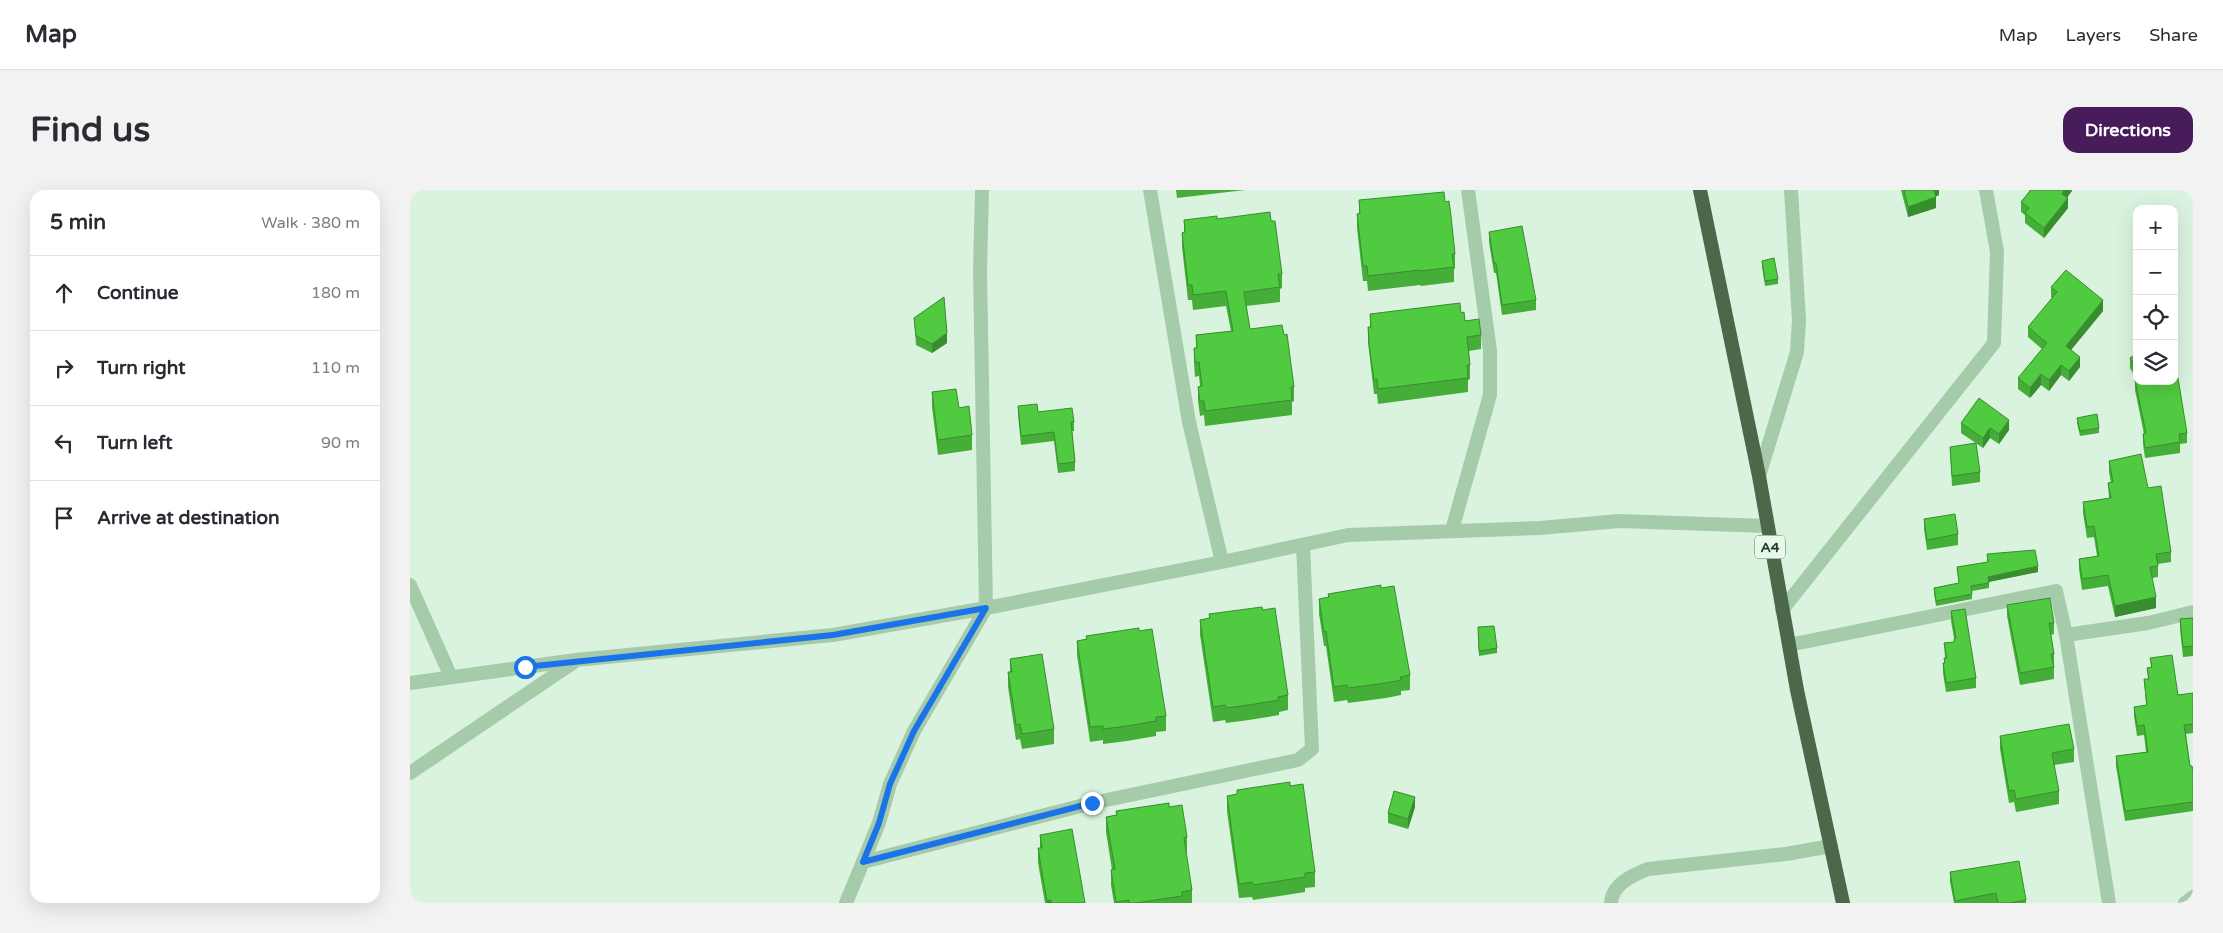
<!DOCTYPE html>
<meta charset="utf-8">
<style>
:root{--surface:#fff;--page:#f2f2f3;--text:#2b2b33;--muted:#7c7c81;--line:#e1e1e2;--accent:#481b5a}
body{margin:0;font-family:"Varela Round",sans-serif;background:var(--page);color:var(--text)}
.controls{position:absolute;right:15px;top:15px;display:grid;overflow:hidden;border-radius:10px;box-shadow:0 5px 20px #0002}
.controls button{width:45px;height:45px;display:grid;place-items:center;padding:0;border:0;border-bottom:1px solid var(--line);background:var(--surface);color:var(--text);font:25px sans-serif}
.stop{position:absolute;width:15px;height:15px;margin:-11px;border:4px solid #1a73e8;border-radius:50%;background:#fff}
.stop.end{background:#1a73e8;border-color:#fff;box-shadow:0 1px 5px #0008}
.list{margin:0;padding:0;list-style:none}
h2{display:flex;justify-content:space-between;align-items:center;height:65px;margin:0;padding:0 20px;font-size:21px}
h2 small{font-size:16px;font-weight:400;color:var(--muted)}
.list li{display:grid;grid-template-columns:32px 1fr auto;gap:15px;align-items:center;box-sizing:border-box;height:75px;padding:0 20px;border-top:1px solid var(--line)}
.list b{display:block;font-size:19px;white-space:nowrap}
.list em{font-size:16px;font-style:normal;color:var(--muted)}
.icon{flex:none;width:28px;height:28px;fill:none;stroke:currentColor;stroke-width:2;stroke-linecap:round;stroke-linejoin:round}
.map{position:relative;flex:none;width:1783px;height:713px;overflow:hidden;border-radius:15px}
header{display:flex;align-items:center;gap:30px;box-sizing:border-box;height:70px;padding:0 25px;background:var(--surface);border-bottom:1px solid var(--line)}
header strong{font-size:24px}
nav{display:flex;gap:28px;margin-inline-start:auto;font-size:18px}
.intro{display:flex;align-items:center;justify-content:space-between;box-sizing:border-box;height:120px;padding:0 30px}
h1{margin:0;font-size:35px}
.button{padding:12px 22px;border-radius:15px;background:var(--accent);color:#fff;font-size:18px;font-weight:700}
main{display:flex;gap:30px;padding:0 30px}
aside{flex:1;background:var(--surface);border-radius:15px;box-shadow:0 5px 20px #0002}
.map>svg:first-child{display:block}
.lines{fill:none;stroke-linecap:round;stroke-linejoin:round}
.minor{stroke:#a6cbaa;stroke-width:14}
.trunk{stroke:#4c684b;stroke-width:14}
.wall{fill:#45ae38}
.shaded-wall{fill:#388d2e}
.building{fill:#50ca41;stroke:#388d2e}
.route{stroke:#1a73e8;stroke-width:6}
.labels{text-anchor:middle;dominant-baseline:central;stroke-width:4.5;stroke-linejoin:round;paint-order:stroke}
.shield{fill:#e7faea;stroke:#617262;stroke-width:1}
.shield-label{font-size:14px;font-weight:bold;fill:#283727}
</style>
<header>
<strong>Map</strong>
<nav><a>Map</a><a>Layers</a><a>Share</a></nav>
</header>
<div class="intro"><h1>Find us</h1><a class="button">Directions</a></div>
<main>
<aside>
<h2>5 min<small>Walk · 380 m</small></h2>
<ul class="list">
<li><svg class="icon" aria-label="ahead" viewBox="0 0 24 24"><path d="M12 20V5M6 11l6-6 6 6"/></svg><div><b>Continue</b></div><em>180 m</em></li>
<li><svg class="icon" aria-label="right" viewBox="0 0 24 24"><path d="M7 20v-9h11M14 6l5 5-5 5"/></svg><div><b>Turn right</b></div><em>110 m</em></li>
<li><svg class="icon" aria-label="left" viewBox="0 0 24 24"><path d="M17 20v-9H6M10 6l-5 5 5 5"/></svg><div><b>Turn left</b></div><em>90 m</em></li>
<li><svg class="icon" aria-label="arrive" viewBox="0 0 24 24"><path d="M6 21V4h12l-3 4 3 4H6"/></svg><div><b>Arrive at destination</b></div></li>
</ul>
</aside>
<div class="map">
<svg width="1783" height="713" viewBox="0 0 1783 713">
<rect width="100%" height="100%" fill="#daf3df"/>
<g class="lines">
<path class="minor" d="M 740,0 L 779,232 L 812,372
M 1349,286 L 1387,162 L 1389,130 L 1381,0
M 1042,340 L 1080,205 L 1080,161 L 1058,0
M 0,395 L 41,487
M 1372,420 L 1584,153 L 1587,62 L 1576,0
M 1656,445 L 1738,433 L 1783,422
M 1379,455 L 1646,401 L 1656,445 L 1699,713
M 0,493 L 166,470 L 423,445 L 576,418 L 812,372 L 938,345 L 1130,338 L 1209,331 L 1357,336
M 0,583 L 164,472
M 453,672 L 682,613 L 888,570 L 902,559 L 893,355
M 436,713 L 469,633 L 480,594 L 504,541 L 576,418 L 570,81 L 572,0
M 1201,713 C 1202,694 1223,685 1238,679 L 1376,664 L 1421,656
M 1775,713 L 1783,707"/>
<path class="trunk" d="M 1290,0 L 1349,286 L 1387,500 L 1433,713"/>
</g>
<path class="wall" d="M 766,0 L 835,0 L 767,8 Z
M 1491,0 L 1529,0 L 1529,5 L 1526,6 L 1526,18 L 1498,27 Z
M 1620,0 L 1662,0 L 1657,8 L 1658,18 L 1634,48 L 1615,33 L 1615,25 L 1611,22 L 1611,12 Z
M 949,10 L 1035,12 L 1045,64 L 1045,79 L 1044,79 L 1044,92 L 1011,96 L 1010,95 L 958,101 L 957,91 L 953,91 L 947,38 L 947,24 L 949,23 Z
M 807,29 L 861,31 L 872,84 L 872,98 L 870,99 L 870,112 L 836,116 L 840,139 L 874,145 L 884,197 L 884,211 L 882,212 L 882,225 L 795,236 L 794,225 L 790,226 L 788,211 L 788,197 L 790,196 L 789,186 L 785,187 L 784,173 L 784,158 L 786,158 L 786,145 L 821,141 L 816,116 L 783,120 L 782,110 L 778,110 L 772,57 L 772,43 L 774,42 L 774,30 Z
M 1079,42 L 1126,110 L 1126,120 L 1092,125 L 1086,83 L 1084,83 L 1079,52 Z
M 1352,71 L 1368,89 L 1368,94 L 1355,96 L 1352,76 Z
M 1641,97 L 1693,121 L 1661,160 L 1670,177 L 1659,191 L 1651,185 L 1639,201 L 1631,195 L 1620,208 L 1608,199 L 1608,188 L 1632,159 L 1618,147 L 1618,137 L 1642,108 L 1641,107 Z
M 1051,123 L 1055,131 L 1071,145 L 1071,159 L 1059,161 L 1060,175 L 1060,189 L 1058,190 L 1058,202 L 968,214 L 967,204 L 964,204 L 958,152 L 958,137 L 960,137 L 960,124 Z
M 504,128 L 537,153 L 522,163 L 506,155 Z
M 1727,160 L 1727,190 L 1720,178 L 1720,168 L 1724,165 L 1724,161 Z
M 1725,190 L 1777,243 L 1777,253 L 1770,254 L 1770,263 L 1735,268 L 1733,254 L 1733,244 L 1734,244 L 1725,200 Z
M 522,202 L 549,218 L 562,245 L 562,260 L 528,265 L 522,217 Z
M 608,216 L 664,232 L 664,241 L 662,241 L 665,272 L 665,281 L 648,283 L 644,251 L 611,255 L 608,225 Z
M 1667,228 L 1689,238 L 1689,243 L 1670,246 L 1667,233 Z
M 1551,233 L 1599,240 L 1589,254 L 1580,248 L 1573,258 L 1551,243 Z
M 1540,257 L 1570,282 L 1570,292 L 1542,296 Z
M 1699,271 L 1738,298 L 1761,362 L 1761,372 L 1748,374 L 1748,387 L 1742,388 L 1746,418 L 1705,427 L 1698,396 L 1672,400 L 1669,379 L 1669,369 L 1687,366 L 1684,347 L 1677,348 L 1673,323 L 1673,312 L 1699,308 L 1698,293 L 1701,293 L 1699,282 Z
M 1514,329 L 1548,344 L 1548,355 L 1517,360 L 1514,339 Z
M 1577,364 L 1628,382 L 1579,392 L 1579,398 L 1562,401 L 1562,409 L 1526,416 L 1524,403 L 1524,398 L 1549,393 L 1547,377 L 1577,372 Z
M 971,398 L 1000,485 L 1000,500 L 991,501 L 991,505 L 976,508 L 938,513 L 937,510 L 924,512 L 916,456 L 914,456 L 909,424 L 909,409 L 918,408 L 918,404 Z
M 1597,415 L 1644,433 L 1644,444 L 1641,445 L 1644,464 L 1644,489 L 1610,495 L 1597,426 Z
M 1541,421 L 1566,488 L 1566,498 L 1536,502 L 1533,483 L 1533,473 L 1534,473 L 1534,468 L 1535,468 L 1534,453 L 1544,452 L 1544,448 L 1541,431 Z
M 799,424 L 878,505 L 878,520 L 869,522 L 869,525 L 839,530 L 816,533 L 815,530 L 803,532 L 790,445 L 790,430 L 799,428 Z
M 1783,428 L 1783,466 L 1773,467 L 1770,439 L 1770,429 Z
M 1068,442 L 1087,458 L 1087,463 L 1069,466 Z
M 676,446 L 756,526 L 756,541 L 746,542 L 746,546 L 717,551 L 693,554 L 693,550 L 680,552 L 667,465 L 667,451 L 676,449 Z
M 1740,468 L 1768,505 L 1783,503 L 1783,543 L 1776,544 L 1780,576 L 1783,581 L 1783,621 L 1715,631 L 1706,576 L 1706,566 L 1736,562 L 1734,545 L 1727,546 L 1724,526 L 1724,517 L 1736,515 L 1734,489 L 1738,489 L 1737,478 L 1741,477 Z
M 600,469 L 644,539 L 644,554 L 612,559 L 610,549 L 606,550 L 598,497 L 598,482 L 600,482 Z
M 1590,546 L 1664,559 L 1664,572 L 1644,575 L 1649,601 L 1649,614 L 1606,622 L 1604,612 L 1599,613 L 1590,559 Z
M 880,596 L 905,682 L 905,697 L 895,698 L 895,702 L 843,710 L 842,707 L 829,708 L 817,621 L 817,606 L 827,604 L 827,600 Z
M 759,617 L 777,647 L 777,662 L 776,662 L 782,700 L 782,713 L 704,713 L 701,695 L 701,680 L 702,680 L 696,642 L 696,627 L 706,625 L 706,621 Z
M 1005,617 L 998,639 L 978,633 L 978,623 Z
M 630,645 L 675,713 L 635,713 L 628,673 L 628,658 L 630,658 Z
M 1540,682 L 1616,710 L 1616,713 L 1544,713 L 1540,692 Z"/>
<path class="shaded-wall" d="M 1524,0 L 1529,0 L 1529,5 L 1524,7 Z
M 1654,0 L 1662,0 L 1662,1 L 1652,14 L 1652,4 Z
M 1526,7 L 1526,18 L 1498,27 L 1498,17 Z
M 1658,8 L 1658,18 L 1634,48 L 1634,38 Z
M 1693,110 L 1693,121 L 1656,166 L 1656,156 Z
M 537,143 L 537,153 L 522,163 L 522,154 Z
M 1670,167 L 1670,177 L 1659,191 L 1659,181 Z
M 1651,175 L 1651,185 L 1639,201 L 1639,190 Z
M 1631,184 L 1631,195 L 1620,208 L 1620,198 Z
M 1599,230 L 1599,240 L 1589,254 L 1589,244 Z
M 1580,238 L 1580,248 L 1573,258 L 1573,248 Z
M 1628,376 L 1628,382 L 1578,392 L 1578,387 Z
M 1746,407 L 1746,418 L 1705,427 L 1705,416 Z
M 1005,607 L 1005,617 L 998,639 L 998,629 Z
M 641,710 L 641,713 L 637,713 L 637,711 Z"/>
<path class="building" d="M 1494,0 L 1524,0 L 1526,7 L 1498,17 Z
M 1621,0 L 1654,0 L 1652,4 L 1658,8 L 1634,38 L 1615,23 L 1619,18 L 1611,12 Z
M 1034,2 L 1035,12 L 1039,11 L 1041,26 L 1045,64 L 1042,64 L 1044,77 L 1011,81 L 1010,80 L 958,86 L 957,76 L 953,76 L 947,24 L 950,23 L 949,10 Z
M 860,22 L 861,31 L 865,31 L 872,84 L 868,84 L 870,97 L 834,102 L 840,139 L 872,135 L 874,145 L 877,144 L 884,197 L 881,197 L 882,210 L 795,221 L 794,211 L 790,211 L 788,197 L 792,196 L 789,172 L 785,172 L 784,158 L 787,158 L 786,145 L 823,141 L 816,101 L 783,105 L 782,95 L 778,95 L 772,43 L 775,42 L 774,30 L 807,26 L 807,29 Z
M 1112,36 L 1126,110 L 1092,115 L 1086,73 L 1084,73 L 1079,42 Z
M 1364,68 L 1368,89 L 1355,91 L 1352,71 Z
M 1656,80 L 1693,110 L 1656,156 L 1670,167 L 1659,181 L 1651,175 L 1639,190 L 1631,184 L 1620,198 L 1608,188 L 1637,153 L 1618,137 L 1647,102 L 1641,97 Z
M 534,107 L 537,143 L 522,154 L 506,146 L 504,128 Z
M 1050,113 L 1051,123 L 1054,122 L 1055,131 L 1069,129 L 1071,145 L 1057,147 L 1060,175 L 1057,175 L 1058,188 L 968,199 L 967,189 L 964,190 L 959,154 L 958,137 L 961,137 L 960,124 Z
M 1727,160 L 1727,179 L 1720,168 L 1726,164 L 1724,161 Z
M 1768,188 L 1777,243 L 1769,244 L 1770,252 L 1735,258 L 1733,244 L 1736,243 L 1725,190 L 1727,190 L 1727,191 L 1764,191 L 1764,189 Z
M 546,199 L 549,218 L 559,216 L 562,245 L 528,250 L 522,202 Z
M 1569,208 L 1599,230 L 1589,244 L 1580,238 L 1573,248 L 1551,233 Z
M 627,214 L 628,222 L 662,218 L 664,232 L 661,232 L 665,272 L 648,274 L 644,242 L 611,246 L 608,216 Z
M 1687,224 L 1689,238 L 1670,241 L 1667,228 Z
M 1566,253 L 1570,282 L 1542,286 L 1540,257 Z
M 1731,264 L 1738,298 L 1751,296 L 1761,362 L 1746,364 L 1748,376 L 1740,377 L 1746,407 L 1705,416 L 1698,385 L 1672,389 L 1669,369 L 1689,366 L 1684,336 L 1677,337 L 1673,312 L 1701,308 L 1698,293 L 1703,292 L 1699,271 Z
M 1545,324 L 1548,344 L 1517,350 L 1514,329 Z
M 1625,360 L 1628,376 L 1578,387 L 1579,393 L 1561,396 L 1562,404 L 1526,411 L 1524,398 L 1549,393 L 1547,377 L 1578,372 L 1577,364 Z
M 971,395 L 971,398 L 984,396 L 1000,485 L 990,487 L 991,490 L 976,493 L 938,498 L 937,495 L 924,497 L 916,441 L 914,442 L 909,409 L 919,407 L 918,404 Z
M 1640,408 L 1644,433 L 1639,433 L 1644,464 L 1641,464 L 1644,477 L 1610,483 L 1597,415 Z
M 852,417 L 853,420 L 865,418 L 878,505 L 868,507 L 869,510 L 839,515 L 816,518 L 815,515 L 803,517 L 790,430 L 800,428 L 799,424 Z
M 1555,419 L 1566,488 L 1536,493 L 1533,473 L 1535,473 L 1534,468 L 1537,468 L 1534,453 L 1544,452 L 1544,449 L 1546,448 L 1541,421 Z
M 1783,428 L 1783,456 L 1773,457 L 1770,429 Z
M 1084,436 L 1087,458 L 1069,461 L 1068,437 Z
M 729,438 L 729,441 L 742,439 L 756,526 L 746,527 L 746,531 L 717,536 L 693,539 L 693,536 L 680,537 L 667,451 L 677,449 L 676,446 Z
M 632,464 L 644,539 L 612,544 L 610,534 L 606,535 L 604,520 L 598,482 L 602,482 L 600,469 Z
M 1762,465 L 1768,505 L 1783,503 L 1783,534 L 1774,535 L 1780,576 L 1782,576 L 1783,581 L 1783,612 L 1715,621 L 1706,566 L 1738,562 L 1734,535 L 1727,536 L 1724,517 L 1737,515 L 1734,489 L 1739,489 L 1737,478 L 1742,477 L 1740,468 Z
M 1659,534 L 1664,559 L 1642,563 L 1649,601 L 1606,609 L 1604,600 L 1599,601 L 1590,546 Z
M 880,592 L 880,596 L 893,594 L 905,682 L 895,683 L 895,687 L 843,695 L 842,692 L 829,694 L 817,606 L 827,604 L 827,600 Z
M 984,601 L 1005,607 L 998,629 L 978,623 Z
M 759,613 L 759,617 L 772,615 L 777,647 L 774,648 L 782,700 L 772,702 L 772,706 L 725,713 L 719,713 L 719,710 L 706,712 L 701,680 L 705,679 L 696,627 L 707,625 L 706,621 Z
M 662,639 L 675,713 L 641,713 L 641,710 L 637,711 L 632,683 L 628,658 L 632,658 L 630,645 Z
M 1609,671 L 1616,710 L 1599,713 L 1588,713 L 1586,703 L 1545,711 L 1540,682 Z"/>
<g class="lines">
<path class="route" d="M 115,477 L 423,445 L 576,418 L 504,541 L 480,594 L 469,633 L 453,672 L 682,613"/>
</g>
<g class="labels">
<rect class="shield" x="1345" y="345.5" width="30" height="23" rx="4"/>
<g class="shield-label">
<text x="1360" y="357">A4</text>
</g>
</g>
</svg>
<div class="controls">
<button>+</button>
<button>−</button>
<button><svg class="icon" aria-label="locate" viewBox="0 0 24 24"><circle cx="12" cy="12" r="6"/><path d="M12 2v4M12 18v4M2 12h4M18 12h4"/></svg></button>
<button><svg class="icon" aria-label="layers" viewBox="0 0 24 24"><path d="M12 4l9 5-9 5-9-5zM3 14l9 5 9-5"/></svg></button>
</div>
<div class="stop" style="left:115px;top:477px"></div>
<div class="stop end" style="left:682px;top:613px"></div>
</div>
</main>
